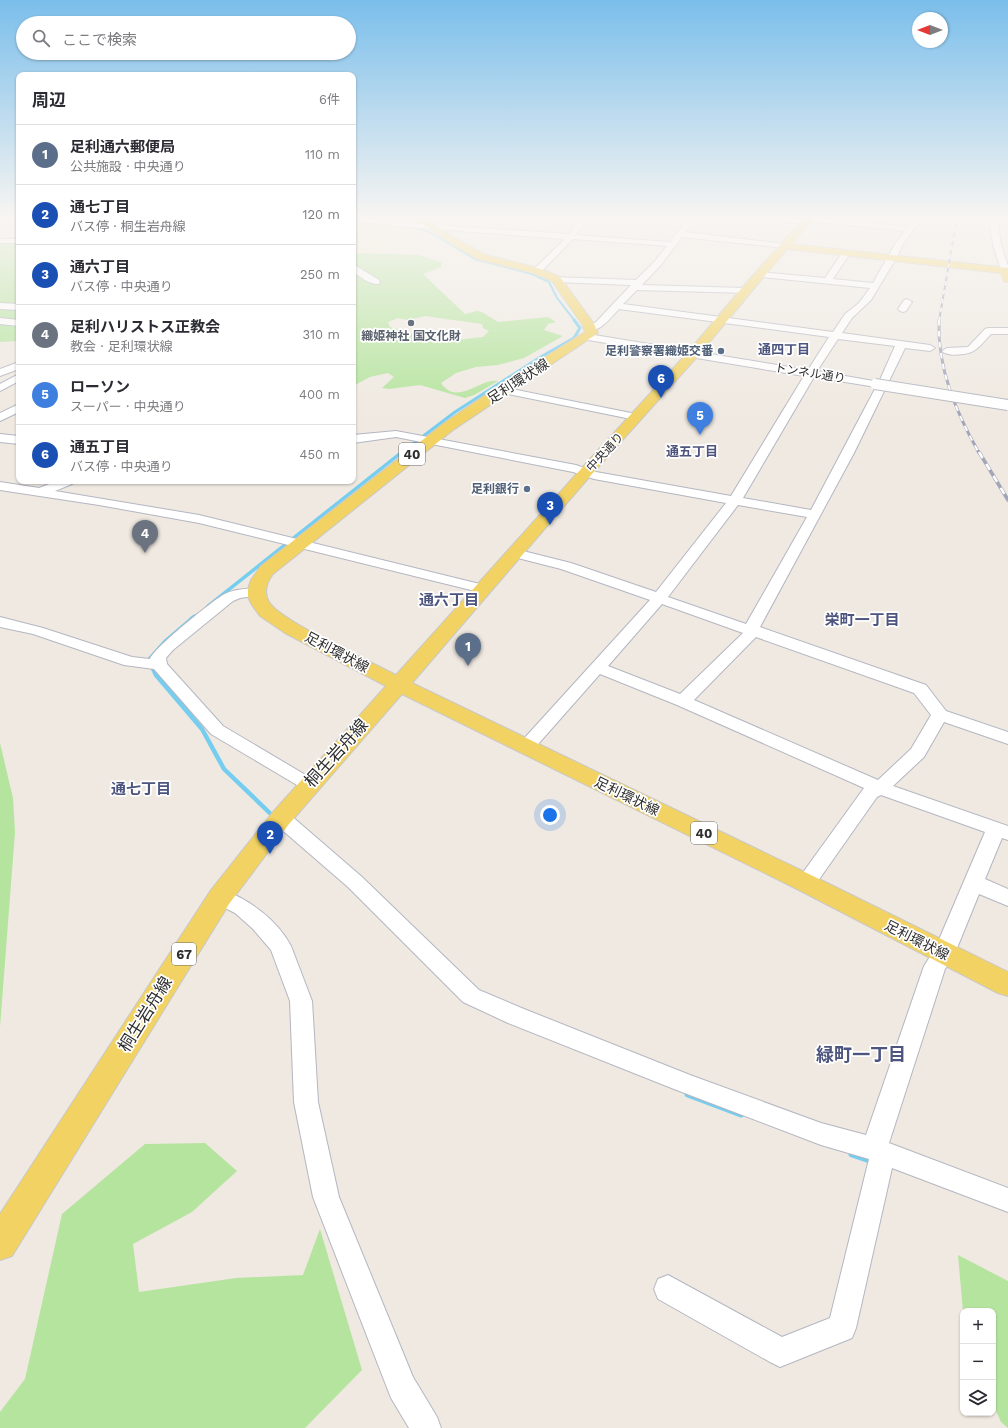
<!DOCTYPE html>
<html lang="ja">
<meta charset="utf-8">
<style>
:root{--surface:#fff;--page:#f2f2f3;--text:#2b2b33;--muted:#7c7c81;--line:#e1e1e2;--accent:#2563eb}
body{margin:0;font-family:"Work Sans","Noto Sans JP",sans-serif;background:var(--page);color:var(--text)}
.controls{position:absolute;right:12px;bottom:12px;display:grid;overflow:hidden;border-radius:8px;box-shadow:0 1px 3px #0004}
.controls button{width:36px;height:36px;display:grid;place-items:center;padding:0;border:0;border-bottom:1px solid var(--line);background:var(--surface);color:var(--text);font:20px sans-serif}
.compass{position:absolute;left:912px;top:12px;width:36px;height:36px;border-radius:50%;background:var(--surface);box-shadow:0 1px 3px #0004;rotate:270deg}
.you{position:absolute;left:550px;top:815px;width:14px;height:14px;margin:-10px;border:3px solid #fff;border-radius:50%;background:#1a73e8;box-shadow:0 0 0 6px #1a73e833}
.badge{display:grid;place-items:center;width:26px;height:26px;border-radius:50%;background:var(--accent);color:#fff;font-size:13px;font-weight:700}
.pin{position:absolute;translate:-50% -33px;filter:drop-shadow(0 1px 2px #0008)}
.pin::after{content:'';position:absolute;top:21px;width:14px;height:12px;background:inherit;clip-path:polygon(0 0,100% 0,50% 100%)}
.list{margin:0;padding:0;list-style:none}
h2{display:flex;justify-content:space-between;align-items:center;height:52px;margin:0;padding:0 16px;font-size:17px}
h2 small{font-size:13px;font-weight:400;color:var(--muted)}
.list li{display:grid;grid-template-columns:26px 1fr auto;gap:12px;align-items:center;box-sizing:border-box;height:60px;padding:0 16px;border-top:1px solid var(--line)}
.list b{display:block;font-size:15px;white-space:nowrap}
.list p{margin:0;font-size:13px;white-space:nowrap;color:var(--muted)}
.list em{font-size:13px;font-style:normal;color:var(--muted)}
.icon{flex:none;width:22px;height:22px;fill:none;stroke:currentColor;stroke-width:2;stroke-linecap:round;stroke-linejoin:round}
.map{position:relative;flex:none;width:1008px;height:1428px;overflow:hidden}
.search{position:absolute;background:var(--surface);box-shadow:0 1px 3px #0004;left:16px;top:16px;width:340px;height:44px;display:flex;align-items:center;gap:10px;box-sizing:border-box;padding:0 14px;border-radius:22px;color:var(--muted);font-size:15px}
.panel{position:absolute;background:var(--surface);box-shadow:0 1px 3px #0004;left:16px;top:72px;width:340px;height:412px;border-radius:8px}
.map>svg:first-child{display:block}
.education{fill:#f0e6d1}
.green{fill:#b5e49e;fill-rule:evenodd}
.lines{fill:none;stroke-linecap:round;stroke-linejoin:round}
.stream-far4{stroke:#75cdef;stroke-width:2}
.stream-far3{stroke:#75cdef;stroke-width:3}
.stream-far2{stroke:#75cdef;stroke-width:3.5}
.stream-far1{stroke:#75cdef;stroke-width:4.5}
.stream{stroke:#75cdef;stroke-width:7}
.minor-casing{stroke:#b4b6c1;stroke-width:2}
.major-casing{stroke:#c9c9c9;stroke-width:2}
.minor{fill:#fff;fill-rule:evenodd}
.major{fill:#f1d263;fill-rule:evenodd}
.rail-far2-casing{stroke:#a3a5b8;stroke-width:2}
.rail-far1-casing{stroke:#a3a5b8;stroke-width:3}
.rail-casing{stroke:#a3a5b8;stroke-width:3.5}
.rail-far2{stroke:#fff;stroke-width:1.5;stroke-dasharray:4.5;stroke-linecap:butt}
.rail-far1{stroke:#fff;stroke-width:2;stroke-dasharray:5.5;stroke-linecap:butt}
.rail{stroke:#fff;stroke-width:2.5;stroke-dasharray:7;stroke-linecap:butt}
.minor-bridge-casing{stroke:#b4b6c1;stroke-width:12;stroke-linecap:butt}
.minor-bridge{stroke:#fff;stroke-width:10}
.worship-dot{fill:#6b7280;stroke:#fff;stroke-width:1.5}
.service-dot{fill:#5c6f8a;stroke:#fff;stroke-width:1.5}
.labels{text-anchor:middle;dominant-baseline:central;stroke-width:3.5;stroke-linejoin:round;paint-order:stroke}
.far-worship-label{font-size:12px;font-weight:bold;fill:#5b616d;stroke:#fff}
.far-service-label{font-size:12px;font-weight:bold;fill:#4e5e75;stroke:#fff;text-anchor:end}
.far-street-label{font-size:12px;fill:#2e2e2e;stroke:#fff}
.far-neighbourhood-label{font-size:13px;font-weight:bold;fill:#4d557f;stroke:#fff}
.shield{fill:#fff;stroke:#6d6d6d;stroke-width:1}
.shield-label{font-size:13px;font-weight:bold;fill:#2e2e2e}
.street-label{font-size:14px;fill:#2e2e2e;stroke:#fff}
.neighbourhood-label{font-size:15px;font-weight:bold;fill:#4d557f;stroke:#fff}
.near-street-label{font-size:17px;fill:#2e2e2e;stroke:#fff}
.near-neighbourhood-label{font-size:18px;font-weight:bold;fill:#4d557f;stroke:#fff}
</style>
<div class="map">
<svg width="1008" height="1428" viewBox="0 0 1008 1428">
<rect width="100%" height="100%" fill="#efe9e1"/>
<path class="education" d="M 353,220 L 412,226 L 419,229 L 394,243 L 394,248 L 384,254 L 373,256 L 353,256 Z"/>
<path class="green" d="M 19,234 L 19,341 L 0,342 L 0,238 L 15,237 Z
M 353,253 L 419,255 L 442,263 L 441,267 L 423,274 L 465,314 L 477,311 L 482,312 L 498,322 L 548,317 L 556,322 L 548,324 L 544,330 L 563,336 L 524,358 L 498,365 L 476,367 L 456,373 L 441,383 C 458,407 479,378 498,381 L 474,395 L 465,398 L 420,385 L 389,389 L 382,388 L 394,377 L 388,373 L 370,377 L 353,386 ZM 425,316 L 482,324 L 483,328 L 489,331 L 483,337 L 456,340 L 418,335 L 390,327 L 388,322 L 398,318 L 408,320 Z
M 0,743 L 13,798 L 15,832 L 0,1027 Z
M 205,1143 L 237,1171 L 192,1212 L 133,1244 L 139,1292 L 236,1278 L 303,1275 L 320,1229 L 362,1370 L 305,1428 L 0,1428 L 0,1412 L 25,1379 L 62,1214 L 145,1144 Z
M 958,1255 L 1008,1281 L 1008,1428 L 1001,1422 L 993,1404 L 993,1311 L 963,1311 Z"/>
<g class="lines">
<path class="stream-far4" d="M 412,227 L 427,231 L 475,259 L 532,274 L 549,282 L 557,298 L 575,321"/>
<path class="stream-far3" d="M 401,453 L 455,412 L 539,358 L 574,338 L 580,328 L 574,320"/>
<path class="stream-far2" d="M 208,606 L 402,452
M 191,619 L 195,616"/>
<path class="stream-far1" d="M 193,618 L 165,642 L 149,660 L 156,675 L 202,729 L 224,769 L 275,818"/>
<path class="stream" d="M 688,1094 L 741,1114
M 852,1154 L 873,1161"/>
<defs>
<path id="minor" d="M 353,217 L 408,223 L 569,234 L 580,217 L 588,217 L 576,235 L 670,242 L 685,222 L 686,217 L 694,217 L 693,222 L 685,232 L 785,244 L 789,246 L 785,248 L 682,237 L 661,265 L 642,285 L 745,288 L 749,291 L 748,293 L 637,290 L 623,304 L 833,332 L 845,314 L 859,303 L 870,288 L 761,277 L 757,274 L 758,272 L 825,278 L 844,250 L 847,250 L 851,252 L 833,279 L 873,283 L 895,244 L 905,231 L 808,221 L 808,224 L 805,224 L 753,219 L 749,217 L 777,217 L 806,220 L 806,217 L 812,217 L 908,227 L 915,217 L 923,217 L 903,244 L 897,257 L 871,300 L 852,318 L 842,333 L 930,345 L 935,348 L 930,351 L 905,348 L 854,453 L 760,627 L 926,685 L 946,711 L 1008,732 L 1008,744 L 944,722 L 924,757 L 893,786 L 1008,826 L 1008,840 L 1002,838 L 985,879 L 1008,889 L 1008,906 L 979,894 L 955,953 L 945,969 L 889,1143 L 1008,1188 L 1008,1212 L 892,1168 L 856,1328 L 852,1338 L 780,1367 L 770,1362 L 658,1299 L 654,1289 L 658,1279 L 668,1275 L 782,1337 L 830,1318 L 869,1159 L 821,1145 L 674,1089 L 508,1023 L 463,1002 L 348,887 L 274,823 L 272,818 L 274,813 L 281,811 L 288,813 L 362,877 L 479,990 L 524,1009 L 690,1075 L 821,1123 L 866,1135 L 924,966 L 935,949 L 985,832 L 881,795 L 877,797 L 813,888 L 806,890 L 799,888 L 796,883 L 799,878 L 864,788 L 677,705 L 600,674 L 532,751 L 526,753 L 520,751 L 517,747 L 520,743 L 650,600 L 561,569 L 510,556 L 508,553 L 510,550 L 515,549 L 571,563 L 656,592 L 726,503 L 594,479 L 573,472 L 396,437 L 353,443 L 353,435 L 396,431 L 576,465 L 596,472 L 731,496 L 804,376 L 588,340 L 583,337 L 588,334 L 808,370 L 829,337 L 619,309 C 611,317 600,333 588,330 L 586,328 L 596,322 L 631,285 L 556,282 L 553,281 L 552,279 L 553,277 L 636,280 L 655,261 L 667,246 L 573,239 L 540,273 L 537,274 L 533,271 L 534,269 L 565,239 L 408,227 L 353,221 ZM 838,339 L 895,346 L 879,382 L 817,371 ZM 814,377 L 876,387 L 811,510 L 743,498 ZM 738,505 L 807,517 L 746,624 L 668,597 ZM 662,604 L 743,633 L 680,694 L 608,666 ZM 756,637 L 914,693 L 931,715 L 911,749 L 878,780 L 694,700 Z
M 989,217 L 997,217 L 1001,245 L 1008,266 L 1008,272 L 1002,272 L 1001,270 L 993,245 Z
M 0,239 L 19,239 L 19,243 L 0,243 Z
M 353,264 L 379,280 L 380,282 L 379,284 C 371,285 359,277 353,271 Z
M 907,299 L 912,302 L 906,311 L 903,312 L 900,311 L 898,309 L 904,300 Z
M 0,303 L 19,304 L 19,310 L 0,309 Z
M 0,318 L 19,320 L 19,326 L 0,324 Z
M 988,328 L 1008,328 L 1008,334 L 991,334 C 986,339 981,346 975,350 C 969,355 947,357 942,351 L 947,348 L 968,347 L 985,329 Z
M 19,362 L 19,369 L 0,376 L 0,369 Z
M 19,374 L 19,381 L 0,391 L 0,384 Z
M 502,387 L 636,414 L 640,415 L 642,417 L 640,419 L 636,420 L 498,392 L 497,390 Z
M 19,404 L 19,412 L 0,421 L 0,413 Z
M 0,434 L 19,436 L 19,444 L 0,442 Z
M 57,481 L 74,481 L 72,484 L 55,491 L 199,515 L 488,586 L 490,589 L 488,592 L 483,593 L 199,523 L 99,505 L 0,490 L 0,482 L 39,488 Z
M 256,588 L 261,589 L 263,592 L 261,595 L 240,598 L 233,601 L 173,650 L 166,658 L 167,664 L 223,726 L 314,780 L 317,784 L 314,788 L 308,790 L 302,788 L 211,734 L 154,669 L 124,665 L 33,634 L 0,627 L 0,617 L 43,628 L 132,657 L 150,659 C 154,648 211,602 223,595 C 233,589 245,589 256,588 Z
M 220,889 C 248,898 277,920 291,946 L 312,1001 L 318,1102 L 339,1197 L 413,1377 L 437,1417 L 441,1428 L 409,1428 L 391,1398 L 313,1197 L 294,1102 L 290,1001 L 271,950 L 253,929 L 235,913 L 213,902 L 210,897 L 213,892 Z"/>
<path id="major" d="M 414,217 L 425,217 L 456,239 L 486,255 L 541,269 L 560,277 L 594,324 L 598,333 L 453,430 L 273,574 C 267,582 263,592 269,602 C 280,621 372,662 396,675 L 581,469 L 689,351 L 741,289 L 805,217 L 815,217 L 792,244 L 1008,268 L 1008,282 L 1004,281 L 1001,273 L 787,249 L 697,357 L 591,475 L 412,683 L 815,877 L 1008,972 L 1008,996 L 998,993 L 797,889 L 402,694 L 289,824 L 229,904 L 12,1256 L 0,1260 L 0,1214 L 211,890 L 273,812 L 386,686 L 285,633 L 260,616 L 252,605 L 248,597 L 248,589 L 251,580 L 261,566 L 443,424 L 497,387 L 585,332 L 582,324 L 552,281 L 533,273 L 478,259 L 450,243 Z"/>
</defs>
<use href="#minor" class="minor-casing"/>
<use href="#major" class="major-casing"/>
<use href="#minor" class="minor"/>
<use href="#major" class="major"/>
<defs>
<path id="rail-far2" d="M 939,321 L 957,217"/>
<path id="rail-far1" d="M 939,320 C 937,368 956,412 979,453"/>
<path id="rail" d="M 979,452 L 1008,500"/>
</defs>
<use href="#rail-far2" class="rail-far2-casing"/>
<use href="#rail-far1" class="rail-far1-casing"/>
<use href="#rail" class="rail-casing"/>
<use href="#rail-far2" class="rail-far2"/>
<use href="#rail-far1" class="rail-far1"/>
<use href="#rail" class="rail"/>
<defs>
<path id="minor-bridge" d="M 875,384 L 1008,405"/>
</defs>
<use href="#minor-bridge" class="minor-bridge-casing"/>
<use href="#minor-bridge" class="minor-bridge"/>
</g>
<linearGradient id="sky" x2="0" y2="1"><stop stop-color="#7abeeb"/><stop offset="0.52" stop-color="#f8f5f2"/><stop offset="1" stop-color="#f8f5f2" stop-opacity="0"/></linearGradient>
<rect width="1008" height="417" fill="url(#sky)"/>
<circle class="worship-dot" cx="411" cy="323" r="4"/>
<g class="service-dot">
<circle cx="721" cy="351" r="4"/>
<circle cx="527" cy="489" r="4"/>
</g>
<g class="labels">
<g class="far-worship-label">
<text x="411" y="336">織姫神社 国文化財</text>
</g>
<g class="far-service-label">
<text x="713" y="351">足利警察署織姫交番</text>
<text x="519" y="489">足利銀行</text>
</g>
<g class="far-street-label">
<text transform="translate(810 373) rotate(9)">トンネル通り</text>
<text transform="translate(605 452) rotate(-47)">中央通り</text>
</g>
<g class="far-neighbourhood-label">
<text x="784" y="349">通四丁目</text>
<text x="692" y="451">通五丁目</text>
</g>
<g class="shield">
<rect x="399" y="443" width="26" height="22" rx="3"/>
<rect x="691" y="822" width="26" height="22" rx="3"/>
<rect x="172" y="943" width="24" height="22" rx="3"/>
</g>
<g class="shield-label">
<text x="412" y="454">40</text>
<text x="704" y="833">40</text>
<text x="184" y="954">67</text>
</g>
<g class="street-label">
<text transform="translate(518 381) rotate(-33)">足利環状線</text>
<text transform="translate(337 652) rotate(28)">足利環状線</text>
<text transform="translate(627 796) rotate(26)">足利環状線</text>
<text transform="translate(917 940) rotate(27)">足利環状線</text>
</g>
<g class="neighbourhood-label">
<text x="449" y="600">通六丁目</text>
<text x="862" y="620">栄町一丁目</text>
<text x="141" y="789">通七丁目</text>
</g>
<g class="near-street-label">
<text transform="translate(336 753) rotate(-48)">桐生岩舟線</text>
<text transform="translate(145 1014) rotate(-58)">桐生岩舟線</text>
</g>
<g class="near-neighbourhood-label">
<text x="861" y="1054">緑町一丁目</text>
</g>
</g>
</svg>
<div class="controls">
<button>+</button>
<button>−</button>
<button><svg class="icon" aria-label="layers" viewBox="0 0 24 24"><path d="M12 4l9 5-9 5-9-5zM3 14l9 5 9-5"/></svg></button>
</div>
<svg class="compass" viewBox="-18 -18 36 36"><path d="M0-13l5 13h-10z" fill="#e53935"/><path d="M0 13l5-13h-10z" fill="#7c7c81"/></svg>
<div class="you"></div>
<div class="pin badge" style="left:468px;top:666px;background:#5c6f8a">1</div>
<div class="pin badge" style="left:270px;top:854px;background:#1a4fb4">2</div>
<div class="pin badge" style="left:550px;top:525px;background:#1a4fb4">3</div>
<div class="pin badge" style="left:145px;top:553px;background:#6b7280">4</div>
<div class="pin badge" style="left:700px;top:435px;background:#3f7fe0">5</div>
<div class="pin badge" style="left:661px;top:398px;background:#1a4fb4">6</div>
<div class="search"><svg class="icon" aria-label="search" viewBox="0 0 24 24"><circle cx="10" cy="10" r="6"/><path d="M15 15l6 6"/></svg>ここで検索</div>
<section class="panel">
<h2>周辺<small>6件</small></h2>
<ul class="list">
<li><span class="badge" style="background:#5c6f8a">1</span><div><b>足利通六郵便局</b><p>公共施設 · 中央通り</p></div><em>110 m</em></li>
<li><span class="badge" style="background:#1a4fb4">2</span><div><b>通七丁目</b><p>バス停 · 桐生岩舟線</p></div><em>120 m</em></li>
<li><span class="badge" style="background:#1a4fb4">3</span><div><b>通六丁目</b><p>バス停 · 中央通り</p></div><em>250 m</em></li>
<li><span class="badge" style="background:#6b7280">4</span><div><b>足利ハリストス正教会</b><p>教会 · 足利環状線</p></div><em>310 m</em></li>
<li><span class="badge" style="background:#3f7fe0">5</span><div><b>ローソン</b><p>スーパー · 中央通り</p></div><em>400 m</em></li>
<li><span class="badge" style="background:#1a4fb4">6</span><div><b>通五丁目</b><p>バス停 · 中央通り</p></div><em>450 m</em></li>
</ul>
</section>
</div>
